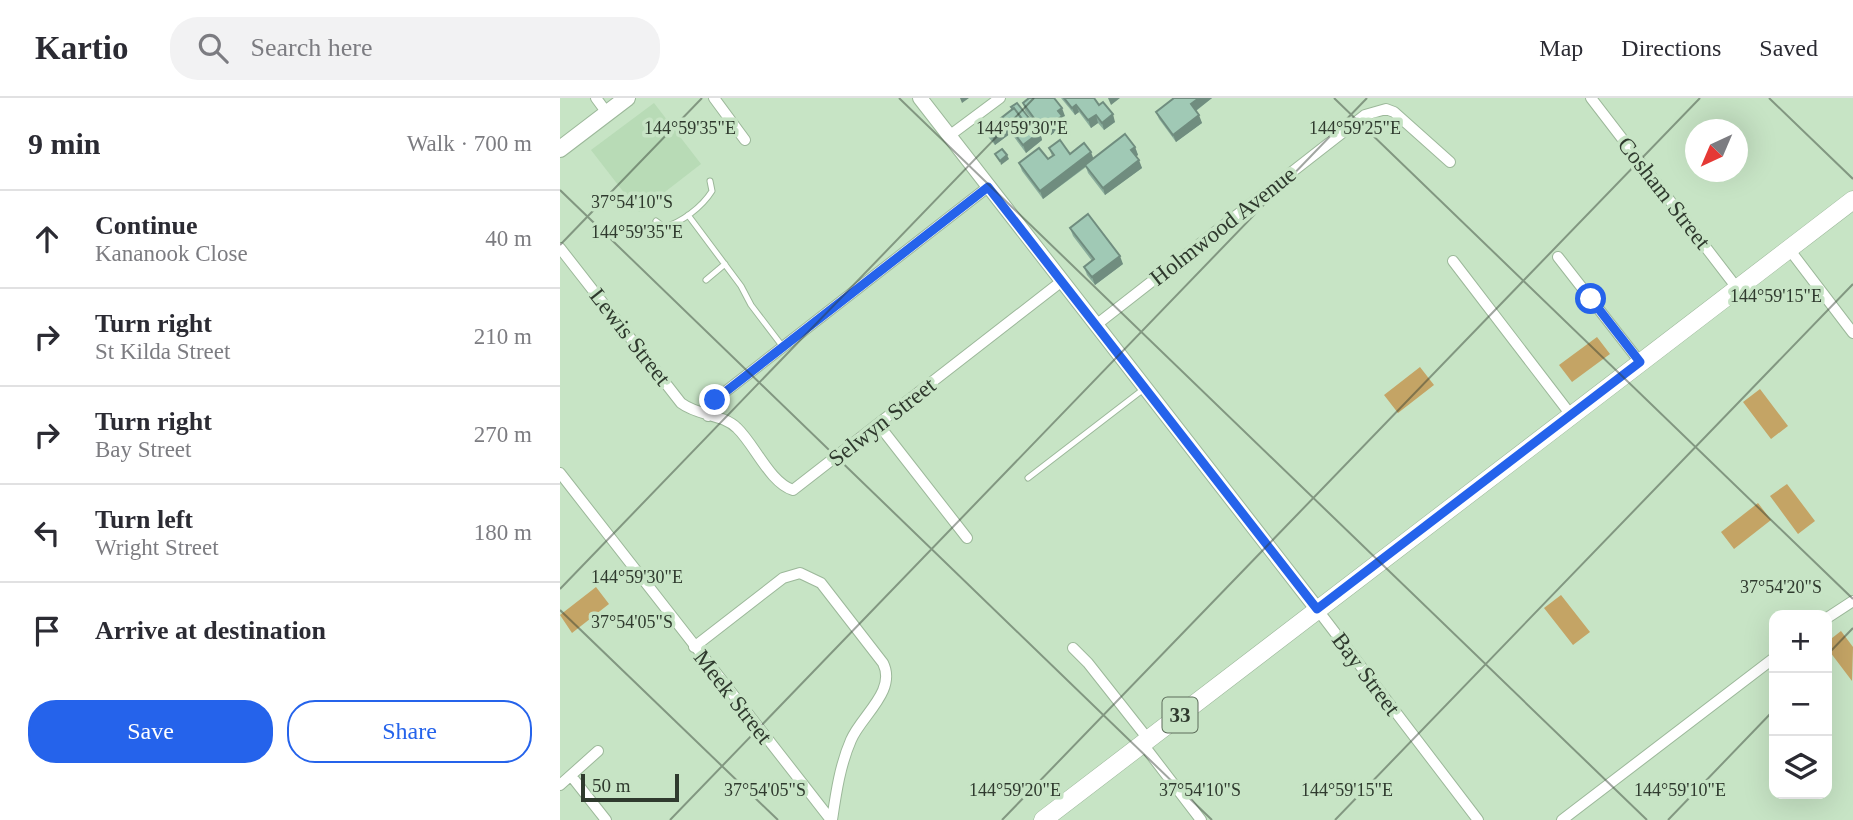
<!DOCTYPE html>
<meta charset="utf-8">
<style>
:root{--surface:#fff;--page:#f2f2f3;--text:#2b2b33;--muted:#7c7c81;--line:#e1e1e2;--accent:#2563eb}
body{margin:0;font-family:"Times New Roman",serif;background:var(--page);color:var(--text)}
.controls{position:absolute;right:21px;bottom:21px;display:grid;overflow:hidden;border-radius:14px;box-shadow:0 7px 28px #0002}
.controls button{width:63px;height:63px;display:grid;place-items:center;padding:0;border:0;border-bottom:2px solid var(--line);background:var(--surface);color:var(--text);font:35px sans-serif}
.compass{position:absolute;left:1125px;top:21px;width:63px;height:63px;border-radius:50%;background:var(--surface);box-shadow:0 7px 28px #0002;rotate:224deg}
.scale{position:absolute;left:21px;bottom:18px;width:98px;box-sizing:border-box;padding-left:7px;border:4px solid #2f3a2e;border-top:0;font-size:19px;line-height:24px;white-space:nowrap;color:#2f3a2e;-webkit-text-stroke:5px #c7e4c5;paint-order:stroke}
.stop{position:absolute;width:21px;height:21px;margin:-16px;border:5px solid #2563eb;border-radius:50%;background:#fff}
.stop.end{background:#2563eb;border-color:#fff;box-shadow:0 2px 7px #0008}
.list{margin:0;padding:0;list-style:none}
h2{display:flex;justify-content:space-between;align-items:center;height:91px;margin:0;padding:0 28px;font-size:30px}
h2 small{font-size:23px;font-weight:400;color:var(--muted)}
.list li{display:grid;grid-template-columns:46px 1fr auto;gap:21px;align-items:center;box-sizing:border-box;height:98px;padding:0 28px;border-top:2px solid var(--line)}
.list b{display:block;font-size:26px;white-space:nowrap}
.list p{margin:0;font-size:23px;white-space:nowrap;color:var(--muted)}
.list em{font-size:23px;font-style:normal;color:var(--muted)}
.actions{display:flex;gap:14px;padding:21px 28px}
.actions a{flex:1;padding:16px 0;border:2px solid var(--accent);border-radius:28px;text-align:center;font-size:24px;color:var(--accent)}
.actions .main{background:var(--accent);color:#fff}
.icon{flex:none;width:38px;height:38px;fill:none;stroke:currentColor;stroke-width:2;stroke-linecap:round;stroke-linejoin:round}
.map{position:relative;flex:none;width:1293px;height:722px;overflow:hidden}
header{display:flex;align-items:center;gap:42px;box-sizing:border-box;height:98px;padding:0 35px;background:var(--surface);border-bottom:2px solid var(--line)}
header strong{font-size:33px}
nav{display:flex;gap:38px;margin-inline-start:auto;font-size:24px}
.search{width:490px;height:63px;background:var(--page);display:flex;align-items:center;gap:18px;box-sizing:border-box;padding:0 24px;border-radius:28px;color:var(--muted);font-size:26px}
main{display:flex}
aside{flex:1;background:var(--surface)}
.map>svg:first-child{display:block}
.built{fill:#b8dbb6}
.pitch{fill:#c4a465}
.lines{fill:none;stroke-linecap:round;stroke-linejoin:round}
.service-casing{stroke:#9cb89a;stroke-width:7}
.minor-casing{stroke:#9cb89a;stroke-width:12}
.tertiary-casing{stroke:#9cb89a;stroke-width:16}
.secondary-casing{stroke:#9cb89a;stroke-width:18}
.primary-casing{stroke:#9cb89a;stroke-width:19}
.service{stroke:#fff;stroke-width:5}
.minor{stroke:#fff;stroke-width:10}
.tertiary{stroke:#fff;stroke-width:14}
.secondary{stroke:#fff;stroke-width:16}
.primary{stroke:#fff;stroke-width:18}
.wall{fill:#8aad9c}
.shaded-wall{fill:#708d7f}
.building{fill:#a0c9b5;stroke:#708d7f;stroke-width:2}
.route{stroke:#2563eb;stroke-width:9}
.ticks{fill:none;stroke:#2f3a2e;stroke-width:2;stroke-opacity:0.45}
.labels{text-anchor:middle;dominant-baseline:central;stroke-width:7;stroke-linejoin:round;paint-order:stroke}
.shield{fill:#c7e4c5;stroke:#5d6d5b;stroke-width:2}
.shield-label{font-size:21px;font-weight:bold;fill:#2f3a2e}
.street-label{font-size:23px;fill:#2f3a2e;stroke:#c7e4c5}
.ticks-label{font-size:18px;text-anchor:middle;fill:#2f3a2e;stroke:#c7e4c5;stroke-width:7;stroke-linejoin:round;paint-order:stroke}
</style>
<header>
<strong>Kartio</strong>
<div class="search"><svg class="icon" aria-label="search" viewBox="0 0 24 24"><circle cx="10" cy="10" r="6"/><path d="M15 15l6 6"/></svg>Search here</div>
<nav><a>Map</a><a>Directions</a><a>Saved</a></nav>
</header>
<main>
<aside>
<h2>9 min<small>Walk · 700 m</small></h2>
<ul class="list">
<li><svg class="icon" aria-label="ahead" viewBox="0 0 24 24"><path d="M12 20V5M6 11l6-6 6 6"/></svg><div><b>Continue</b><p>Kananook Close</p></div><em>40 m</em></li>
<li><svg class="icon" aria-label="right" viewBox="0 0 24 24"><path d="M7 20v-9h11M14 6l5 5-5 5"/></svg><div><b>Turn right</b><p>St Kilda Street</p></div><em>210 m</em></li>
<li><svg class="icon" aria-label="right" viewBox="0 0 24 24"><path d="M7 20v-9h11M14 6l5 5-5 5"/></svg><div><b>Turn right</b><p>Bay Street</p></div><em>270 m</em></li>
<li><svg class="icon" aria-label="left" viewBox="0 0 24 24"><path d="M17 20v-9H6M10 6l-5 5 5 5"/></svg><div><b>Turn left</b><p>Wright Street</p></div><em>180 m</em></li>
<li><svg class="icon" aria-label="arrive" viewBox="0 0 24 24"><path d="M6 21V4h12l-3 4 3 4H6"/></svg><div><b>Arrive at destination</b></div></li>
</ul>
<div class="actions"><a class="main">Save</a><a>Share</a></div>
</aside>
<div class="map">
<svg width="1293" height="722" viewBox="0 0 1293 722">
<rect width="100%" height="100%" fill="#c7e4c5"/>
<path class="built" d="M 94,5 L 141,66 L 79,114 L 31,52 Z"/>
<path class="pitch" d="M 1037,239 L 1050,256 L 1012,284 L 999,267 Z
M 860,269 L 874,287 L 838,315 L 824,297 Z
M 1200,291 L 1228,328 L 1211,341 L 1183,304 Z
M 1227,386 L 1255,423 L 1238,436 L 1210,398 Z
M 1198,405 L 1211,422 L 1174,451 L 1161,434 Z
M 36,489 L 49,506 L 12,535 L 0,517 Z
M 1001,497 L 1030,534 L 1013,547 L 984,510 Z
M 1281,533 L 1293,549 L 1292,583 L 1267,550 L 1267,544 Z"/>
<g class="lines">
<defs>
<path id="service" d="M 128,117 L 181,188 L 191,207 L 223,249
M 96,123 L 104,129 C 121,125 142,109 152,93 L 150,83
M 146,182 L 165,166
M 468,380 L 585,290"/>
<path id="minor" d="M 36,0 L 47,15
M 154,0 L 185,42
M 1031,0 L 1177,190
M 389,38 L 440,0
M 0,150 L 121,305 C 138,318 163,316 177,330 C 195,347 210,385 233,392 L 502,183
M 1229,151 L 1293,235
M 998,159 L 1080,264
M 893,163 L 1011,317
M 536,227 L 805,17 L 826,11 L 834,14 L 890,64
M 148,318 L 156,301 L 428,89
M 318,326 L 407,440
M 0,375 L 271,722
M 757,511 L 918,722
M 1267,520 L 1293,503
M 134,549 L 223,480 L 240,475 L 261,485 L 323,565 C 337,593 301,618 291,642 C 280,667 276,695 272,722
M 513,550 L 528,565 L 588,641
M 582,645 L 641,722
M 12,679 L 46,722
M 0,687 L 38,653
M 1002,722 L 1214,560"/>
<path id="tertiary" d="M 360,0 L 757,511"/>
<path id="secondary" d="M 0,51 L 67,0"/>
<path id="primary" d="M 483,722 L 1293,102"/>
</defs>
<use href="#service" class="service-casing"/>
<use href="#minor" class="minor-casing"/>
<use href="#tertiary" class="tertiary-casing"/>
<use href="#secondary" class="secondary-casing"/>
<use href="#primary" class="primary-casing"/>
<use href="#service" class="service"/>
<use href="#minor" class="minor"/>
<use href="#tertiary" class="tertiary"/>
<use href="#secondary" class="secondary"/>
<use href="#primary" class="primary"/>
</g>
<path class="wall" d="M 501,0 L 534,0 L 555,24 L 544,32 L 538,25 L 531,30 L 519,14 L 515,17 Z
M 614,0 L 652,0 L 636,13 L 642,25 L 616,44 L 599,21 L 596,14 Z
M 463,5 L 505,18 L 502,19 L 505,26 L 491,37 L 486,31 L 482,34 L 465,13 Z
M 451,9 L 470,23 L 480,34 L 482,42 L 466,55 L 451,35 L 435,47 L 429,40 L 426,32 L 452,12 Z
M 575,49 L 578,57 L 576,58 L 582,70 L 545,97 L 528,75 L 526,69 L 483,101 L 462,73 L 459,65 L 488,61 L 492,58 L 489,50 L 533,60 Z
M 510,130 L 563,166 L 535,187 L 527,177 L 524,169 L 532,163 L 513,138 Z"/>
<path class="shaded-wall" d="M 400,0 L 409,0 L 402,5 Z
M 548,0 L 560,0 L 551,7 Z
M 639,0 L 652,0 L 634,14 L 631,6 Z
M 516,7 L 519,14 L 515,17 L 512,10 Z
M 502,10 L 505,18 L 502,19 L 505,26 L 491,37 L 488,29 L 498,13 Z
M 553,16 L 555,24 L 544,32 L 542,25 Z
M 536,17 L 538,25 L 531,30 L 528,22 Z
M 639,17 L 642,25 L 616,44 L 613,37 Z
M 483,23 L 486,31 L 482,34 L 479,27 Z
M 448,27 L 451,35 L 435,47 L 432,39 Z
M 480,34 L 482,42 L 466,55 L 463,47 Z
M 575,49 L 578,57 L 574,60 L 571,52 Z
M 531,54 L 534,62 L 483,101 L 480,93 Z
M 447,57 L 449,61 L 441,67 L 440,63 Z
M 579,62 L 582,70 L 545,97 L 543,90 Z
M 560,158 L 563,166 L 535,187 L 532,179 Z"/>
<path class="building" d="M 469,0 L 494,0 L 502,10 L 498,13 L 502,18 L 488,29 L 483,23 L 479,27 L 463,5 Z
M 504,0 L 534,0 L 539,7 L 543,4 L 553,16 L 542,25 L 536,17 L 528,22 L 516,7 L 512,10 Z
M 614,0 L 639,0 L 631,6 L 639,17 L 613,37 L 596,14 Z
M 457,5 L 469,20 L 464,24 L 454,10 L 453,11 L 451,9 Z
M 454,10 L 466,26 L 471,23 L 480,34 L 463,47 L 448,27 L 432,39 L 426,32 Z
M 565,36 L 575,49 L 571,52 L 579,62 L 543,90 L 525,67 Z
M 500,42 L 510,56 L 524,45 L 531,54 L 480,93 L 459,65 L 479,50 L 488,61 L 494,57 L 489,50 Z
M 442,51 L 447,57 L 440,63 L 435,56 Z
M 528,116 L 560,158 L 532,179 L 524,169 L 534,161 L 510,130 Z"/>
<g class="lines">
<path class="route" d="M 155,302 L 428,89 L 757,511 L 1080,264 L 1031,201"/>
</g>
<path class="ticks" d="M 339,0 L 1087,722M 774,0 L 1293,501M 1209,0 L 1293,81M 0,92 L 652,722M 0,147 L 142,0M 0,491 L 474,0M 0,512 L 218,722M 1267,557 L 1293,530M 110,722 L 807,0M 442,722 L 1140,0M 775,722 L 1293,186M 1108,722 L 1214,612"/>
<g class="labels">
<rect class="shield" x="602.5" y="599.5" width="35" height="35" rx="5"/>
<g class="shield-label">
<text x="620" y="617">33</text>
</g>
<g class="street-label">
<text transform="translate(1104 95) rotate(52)">Cosham Street</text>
<text transform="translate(663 128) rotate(-38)">Holmwood Avenue</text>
<text transform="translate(70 239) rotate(52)">Lewis Street</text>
<text transform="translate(322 324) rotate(-38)">Selwyn Street</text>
<text transform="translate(806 576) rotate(53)">Bay Street</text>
<text transform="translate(173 599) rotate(52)">Meek Street</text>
</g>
</g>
<g class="ticks-label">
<text x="130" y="36">144°59'35"E</text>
<text x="462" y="36">144°59'30"E</text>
<text x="795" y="36">144°59'25"E</text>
<text x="72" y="110">37°54'10"S</text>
<text x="77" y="140">144°59'35"E</text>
<text x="1216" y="204">144°59'15"E</text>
<text x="77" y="485">144°59'30"E</text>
<text x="1221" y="495">37°54'20"S</text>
<text x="72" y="530">37°54'05"S</text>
<text x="455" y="698">144°59'20"E</text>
<text x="787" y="698">144°59'15"E</text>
<text x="1120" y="698">144°59'10"E</text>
<text x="205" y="698">37°54'05"S</text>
<text x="640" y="698">37°54'10"S</text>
</g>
</svg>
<div class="controls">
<button>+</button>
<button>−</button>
<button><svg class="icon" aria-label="layers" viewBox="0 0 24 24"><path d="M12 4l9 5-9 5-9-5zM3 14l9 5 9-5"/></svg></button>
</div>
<svg class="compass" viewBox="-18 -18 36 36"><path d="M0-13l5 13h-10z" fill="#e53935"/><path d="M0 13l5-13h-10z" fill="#7c7c81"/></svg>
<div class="scale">50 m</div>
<div class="stop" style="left:1031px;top:201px"></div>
<div class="stop end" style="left:155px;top:302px"></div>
</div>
</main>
